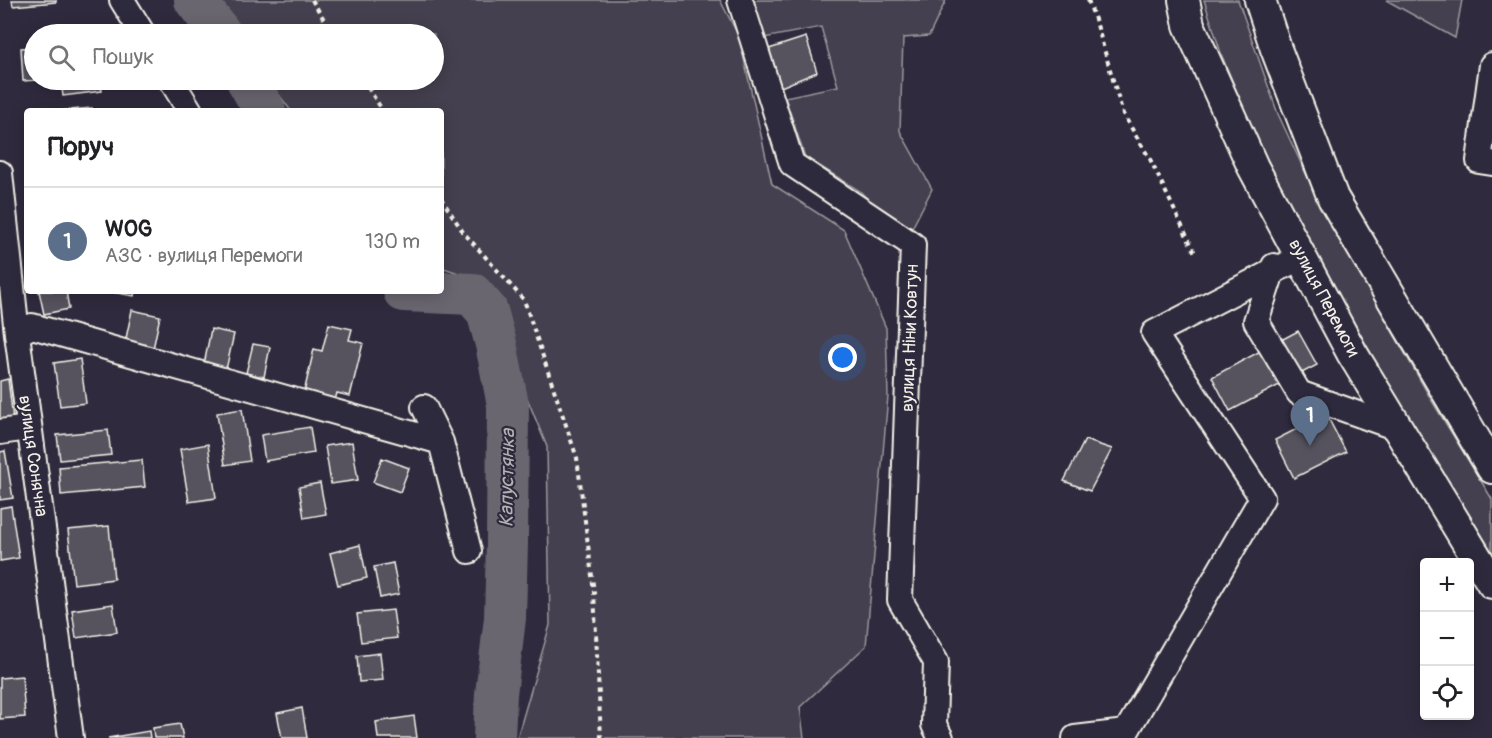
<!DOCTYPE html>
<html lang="uk">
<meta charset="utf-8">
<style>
:root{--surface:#fff;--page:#f2f2f2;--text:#202124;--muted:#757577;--line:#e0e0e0;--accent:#847042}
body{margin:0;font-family:Pangolin,sans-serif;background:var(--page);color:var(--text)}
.controls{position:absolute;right:18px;bottom:18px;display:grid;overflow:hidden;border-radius:6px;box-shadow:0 3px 15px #0003}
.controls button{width:54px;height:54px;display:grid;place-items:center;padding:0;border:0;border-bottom:2px solid var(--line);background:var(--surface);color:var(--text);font:30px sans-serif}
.you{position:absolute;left:843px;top:358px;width:21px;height:21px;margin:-15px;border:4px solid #fff;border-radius:50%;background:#1a73e8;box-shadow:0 0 0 9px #1a73e833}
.badge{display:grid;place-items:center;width:39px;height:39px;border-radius:50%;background:var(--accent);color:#fff;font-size:20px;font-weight:700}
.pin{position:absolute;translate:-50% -50px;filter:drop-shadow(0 2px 3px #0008)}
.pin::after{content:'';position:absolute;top:32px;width:21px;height:18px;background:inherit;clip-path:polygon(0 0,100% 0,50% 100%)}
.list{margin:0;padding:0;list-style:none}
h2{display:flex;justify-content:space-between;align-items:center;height:78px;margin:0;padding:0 24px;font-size:26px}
h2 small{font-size:20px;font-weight:400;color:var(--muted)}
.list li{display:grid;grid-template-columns:39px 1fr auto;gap:18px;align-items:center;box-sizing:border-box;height:108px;padding:0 24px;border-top:2px solid var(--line)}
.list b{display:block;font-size:22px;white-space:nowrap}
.list p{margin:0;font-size:20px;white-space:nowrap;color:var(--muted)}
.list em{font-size:20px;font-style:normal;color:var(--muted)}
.icon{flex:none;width:33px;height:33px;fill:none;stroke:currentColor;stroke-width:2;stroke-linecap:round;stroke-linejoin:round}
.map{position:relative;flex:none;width:1492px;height:738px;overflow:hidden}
.search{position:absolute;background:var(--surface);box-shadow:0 3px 15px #0003;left:24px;top:24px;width:420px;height:66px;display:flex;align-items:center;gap:15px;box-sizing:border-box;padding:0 21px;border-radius:33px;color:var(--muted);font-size:22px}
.panel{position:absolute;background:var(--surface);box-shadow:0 3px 15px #0003;left:24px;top:108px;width:420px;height:186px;border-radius:6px}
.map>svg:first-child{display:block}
.green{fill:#454050;stroke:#9c989c;stroke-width:1.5}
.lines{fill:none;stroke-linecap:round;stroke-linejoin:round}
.river{stroke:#6a6670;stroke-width:42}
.building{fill:#56525f;stroke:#f4f1e8;stroke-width:1.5}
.minor-casing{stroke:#f4f1e8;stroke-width:28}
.major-casing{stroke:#f4f1e8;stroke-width:34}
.path{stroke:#f4f1e8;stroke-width:4;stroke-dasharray:4.5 4.5;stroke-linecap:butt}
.minor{stroke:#2f2a3d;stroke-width:24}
.major{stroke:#2f2a3d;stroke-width:30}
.labels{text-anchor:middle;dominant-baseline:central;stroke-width:4.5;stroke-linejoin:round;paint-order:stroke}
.street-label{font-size:18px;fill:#f4f1e8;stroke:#2f2a3d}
.water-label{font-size:20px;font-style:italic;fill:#b6b2b2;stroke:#2f2a3d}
</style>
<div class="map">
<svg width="1492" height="738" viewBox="0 0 1492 738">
<rect width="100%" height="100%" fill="#2f2a3d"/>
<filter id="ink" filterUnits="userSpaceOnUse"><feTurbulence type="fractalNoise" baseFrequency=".0167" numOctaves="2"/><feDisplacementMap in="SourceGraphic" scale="12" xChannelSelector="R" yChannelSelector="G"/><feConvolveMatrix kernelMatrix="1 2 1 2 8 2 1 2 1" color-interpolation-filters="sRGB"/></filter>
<g filter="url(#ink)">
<path class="green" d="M 211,0 L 720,0 L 739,37 L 772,184 L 844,230 L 886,328 L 888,396 L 866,646 L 800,707 L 804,738 L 517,738 L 550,625 L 547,447 L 479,280 L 441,267 L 441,111 L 291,111 L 268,80 L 434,80 L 434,34 L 236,34 Z
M 748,0 L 946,0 L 929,36 L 903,38 L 900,131 L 932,189 L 906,240 L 860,191 L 805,157 L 785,97 L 838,86 L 821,27 L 764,38 Z
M 1204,0 L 1238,0 L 1278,114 L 1319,202 L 1432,401 L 1492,499 L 1492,557 L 1420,441 L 1271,174 L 1222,56 Z
M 1386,0 L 1462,0 L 1455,38 Z"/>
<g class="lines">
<path class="river" d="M 195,0 L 221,34
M 247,80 L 265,111
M 404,291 L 472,294 L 487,311 L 496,344 L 508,405 L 507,543 L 505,618 L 496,694 L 494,738"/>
</g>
<path class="building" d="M 12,0 L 56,0 L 56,2 L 13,6 Z
M 806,37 L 817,72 L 781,87 L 769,49 Z
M 34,47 L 34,80 L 37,80 L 23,81 L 21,48 Z
M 61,80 L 100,80 L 102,91 L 63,96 Z
M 92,108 L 92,111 L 58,111 Z
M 39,291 L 66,291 L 69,309 L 44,314 Z
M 106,291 L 135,291 L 134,296 Z
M 132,310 L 160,316 L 153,349 L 125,343 Z
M 329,324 L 352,329 L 349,340 L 363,343 L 350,396 L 337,393 L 334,404 L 303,397 L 314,349 L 322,351 Z
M 211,329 L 234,334 L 225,374 L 203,370 Z
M 1298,331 L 1317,365 L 1230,411 L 1212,377 Z
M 253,344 L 270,347 L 264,377 L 246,373 Z
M 80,359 L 86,403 L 60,406 L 54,363 Z
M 8,379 L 13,419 L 0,421 L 0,381 Z
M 242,409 L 250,461 L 225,465 L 217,413 Z
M 1326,414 L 1346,452 L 1294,478 L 1275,440 Z
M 310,427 L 314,453 L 265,461 L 261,435 Z
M 108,430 L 111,455 L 60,460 L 57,435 Z
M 1085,440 L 1112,449 L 1090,491 L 1064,481 Z
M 352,442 L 358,480 L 331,484 L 325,446 Z
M 208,444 L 216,498 L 189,502 L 180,449 Z
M 5,451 L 13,498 L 0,500 L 0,452 Z
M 382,458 L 409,468 L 400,492 L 373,482 Z
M 142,460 L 145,487 L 61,495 L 59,467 Z
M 320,483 L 326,514 L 304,518 L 299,487 Z
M 11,506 L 19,558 L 0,561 L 0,508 Z
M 109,526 L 114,579 L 74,584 L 68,530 Z
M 360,545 L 367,578 L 338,585 L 330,553 Z
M 393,563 L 399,594 L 380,598 L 374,567 Z
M 113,604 L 117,632 L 76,638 L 72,610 Z
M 393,610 L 397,638 L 361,642 L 357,614 Z
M 380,653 L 383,680 L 359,682 L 357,656 Z
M 22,676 L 25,717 L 0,719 L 0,678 Z
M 302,708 L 307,738 L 282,738 L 277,713 Z
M 414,716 L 417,738 L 378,738 L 376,722 Z
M 180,724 L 183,738 L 154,738 L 153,728 Z
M 149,731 L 150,738 L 108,738 Z"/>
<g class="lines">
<defs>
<path id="minor" d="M 122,0 L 143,34
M 740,0 L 792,164 L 913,245 L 900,600 L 936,662 L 934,725 L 941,738
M 1492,65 L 1479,161 L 1492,163
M 171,80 L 190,111
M 0,173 L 17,334 L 71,738
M 1274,266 L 1256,321 L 1299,393 L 1397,428
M 17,334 L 32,326 L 441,442
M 424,407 L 441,442 L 469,551
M 0,432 L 21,429 L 29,425
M 1075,738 L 1126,732 L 1262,498 L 1154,333 L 1301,257"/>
<path id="major" d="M 1184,0 L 1189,25 L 1253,167 L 1352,353 L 1492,583
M 1260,0 L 1276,49 L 1333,198 L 1492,468"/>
</defs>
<use href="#minor" class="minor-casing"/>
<use href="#major" class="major-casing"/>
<path class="path" d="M 312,0 L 333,34
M 1088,0 L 1097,25 L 1123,114 L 1150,159 L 1195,253
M 363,80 L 383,111
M 441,198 L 463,232 L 524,300 L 577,458 L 594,592 L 601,738"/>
<use href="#minor" class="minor"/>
<use href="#major" class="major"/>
</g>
</g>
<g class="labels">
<g class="street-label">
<text transform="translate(1324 298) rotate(62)">вулиця Перемоги</text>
<text transform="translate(910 338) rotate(-88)">вулиця Ніни Ковтун</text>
<text transform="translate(33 456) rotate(82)">вулиця Сонячна</text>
</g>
<g class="water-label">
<text transform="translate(507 478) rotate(-89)">Капустянка</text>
</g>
</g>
</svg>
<div class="controls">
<button>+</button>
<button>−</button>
<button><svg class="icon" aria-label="locate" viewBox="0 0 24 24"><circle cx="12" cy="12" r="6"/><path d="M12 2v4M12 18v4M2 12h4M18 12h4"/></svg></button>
</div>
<div class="you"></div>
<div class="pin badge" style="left:1310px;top:446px;background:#5c6f8a">1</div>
<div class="search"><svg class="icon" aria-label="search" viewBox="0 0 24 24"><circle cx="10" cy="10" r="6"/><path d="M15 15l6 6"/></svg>Пошук</div>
<section class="panel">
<h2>Поруч<small></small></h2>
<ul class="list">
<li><span class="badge" style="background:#5c6f8a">1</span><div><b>WOG</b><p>АЗС · вулиця Перемоги</p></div><em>130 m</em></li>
</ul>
</section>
</div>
